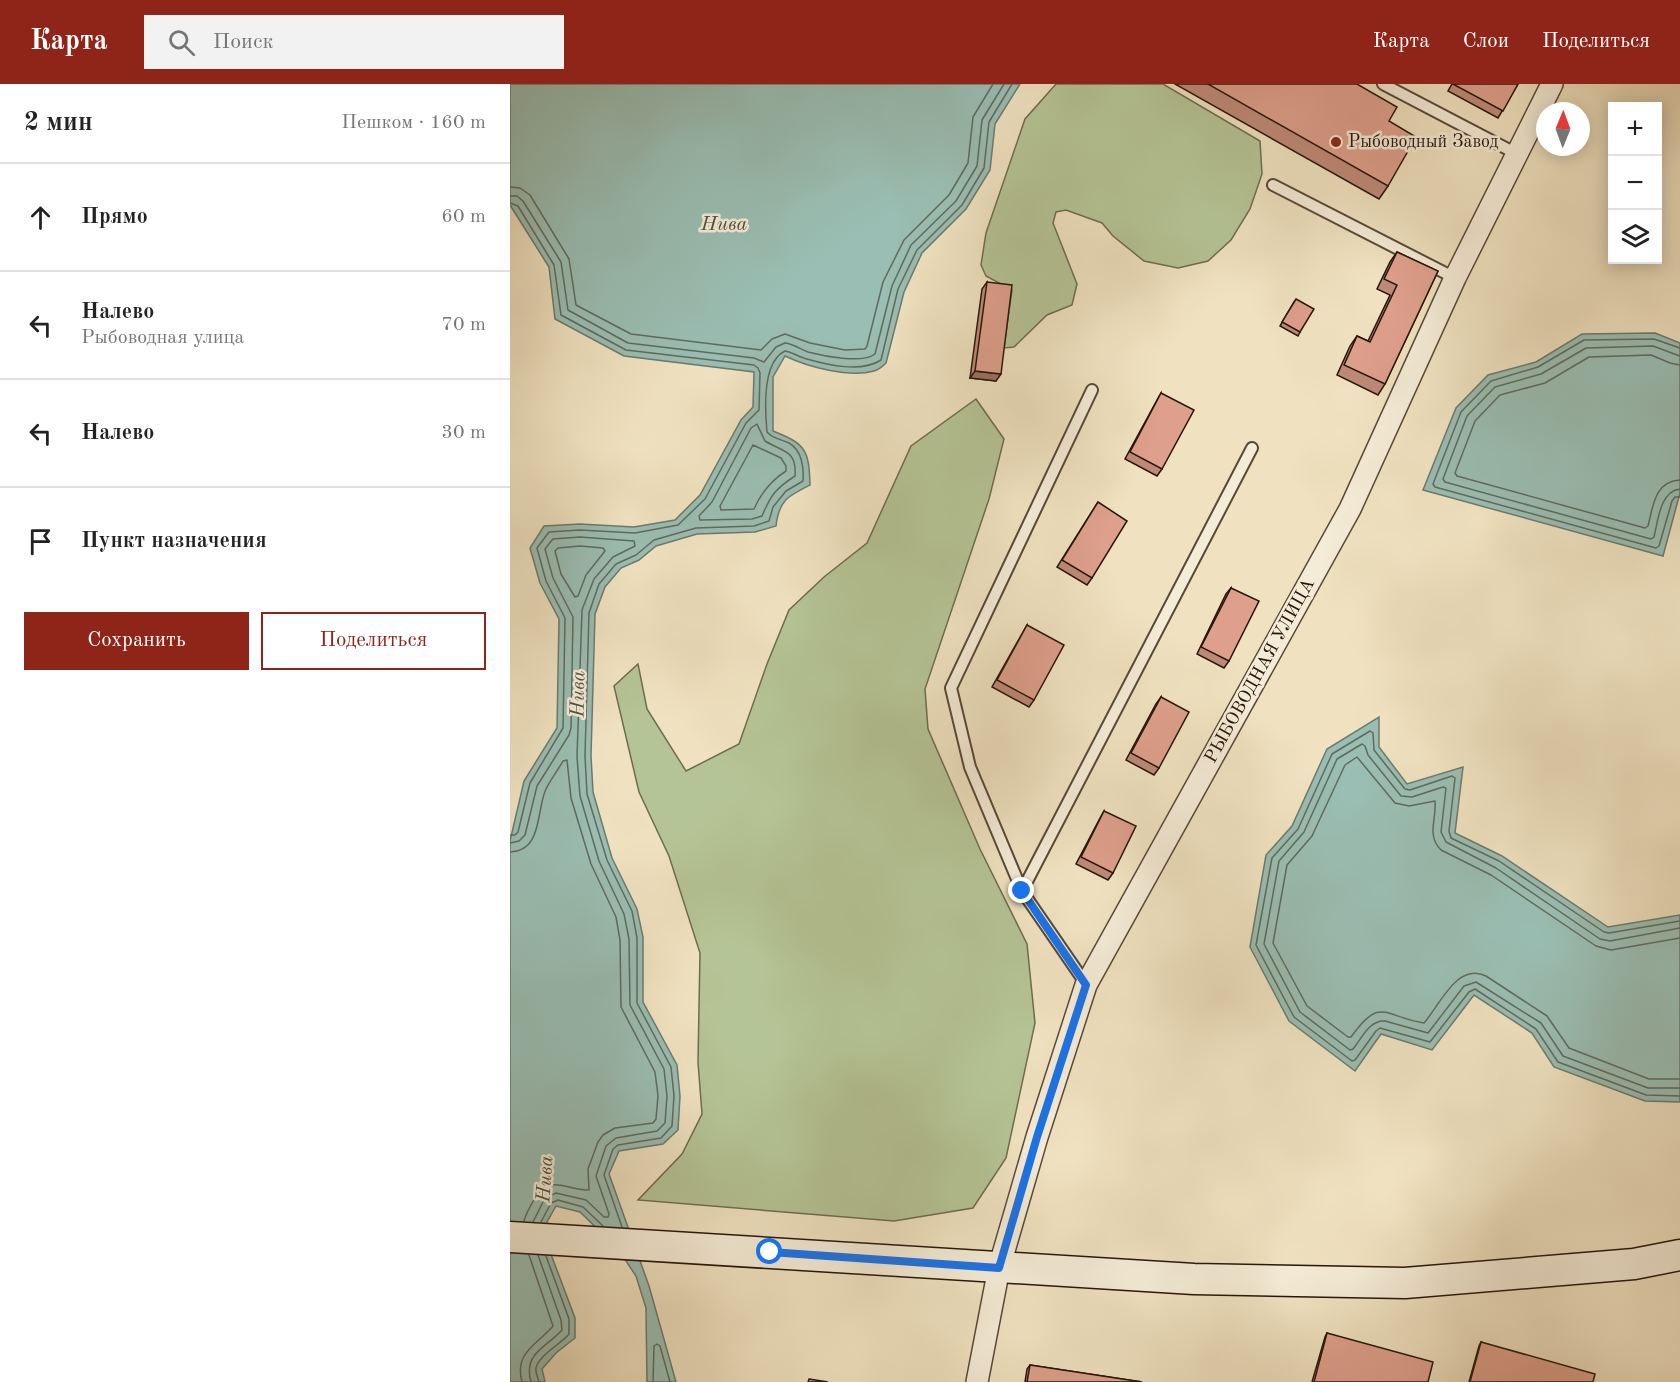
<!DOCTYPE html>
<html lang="ru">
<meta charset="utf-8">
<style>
:root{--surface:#fff;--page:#f2f2f2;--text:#222;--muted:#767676;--line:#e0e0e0;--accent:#8f2418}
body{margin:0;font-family:"Old Standard TT",serif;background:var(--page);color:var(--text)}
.controls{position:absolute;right:18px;top:18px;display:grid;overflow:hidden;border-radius:0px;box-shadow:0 3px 15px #0003}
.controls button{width:54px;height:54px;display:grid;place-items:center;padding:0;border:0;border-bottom:2px solid var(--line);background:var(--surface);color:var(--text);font:30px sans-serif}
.compass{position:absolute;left:1026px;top:18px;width:54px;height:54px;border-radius:50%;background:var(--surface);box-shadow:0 3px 15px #0003;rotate:1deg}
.stop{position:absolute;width:18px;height:18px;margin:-14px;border:4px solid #1a73e8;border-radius:50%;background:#fff}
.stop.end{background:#1a73e8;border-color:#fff;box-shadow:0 2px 6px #0008}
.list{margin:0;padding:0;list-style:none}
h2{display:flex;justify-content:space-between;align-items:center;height:78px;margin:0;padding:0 24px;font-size:26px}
h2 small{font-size:20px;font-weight:400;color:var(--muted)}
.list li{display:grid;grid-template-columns:39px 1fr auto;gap:18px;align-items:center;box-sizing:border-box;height:108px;padding:0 24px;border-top:2px solid var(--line)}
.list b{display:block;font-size:22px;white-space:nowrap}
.list p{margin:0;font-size:20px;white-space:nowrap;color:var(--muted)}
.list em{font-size:20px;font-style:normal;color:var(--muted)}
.actions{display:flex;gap:12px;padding:18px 24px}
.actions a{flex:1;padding:14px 0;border:2px solid var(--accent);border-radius:0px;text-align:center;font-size:21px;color:var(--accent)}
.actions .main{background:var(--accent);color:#fff}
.icon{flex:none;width:33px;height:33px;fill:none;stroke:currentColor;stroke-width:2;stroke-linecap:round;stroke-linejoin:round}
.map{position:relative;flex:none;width:1170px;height:1298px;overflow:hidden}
header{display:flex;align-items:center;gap:36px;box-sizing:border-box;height:84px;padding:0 30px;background:var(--accent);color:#fff}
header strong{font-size:28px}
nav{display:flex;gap:33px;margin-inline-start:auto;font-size:21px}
.search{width:420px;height:54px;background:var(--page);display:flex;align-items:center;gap:15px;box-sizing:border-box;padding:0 21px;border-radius:0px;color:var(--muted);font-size:22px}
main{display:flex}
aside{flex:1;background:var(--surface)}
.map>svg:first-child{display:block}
.green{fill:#b5c496;stroke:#6e6c50;stroke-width:1.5}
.water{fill:#9abeb3;stroke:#6c7a6f;stroke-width:1.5}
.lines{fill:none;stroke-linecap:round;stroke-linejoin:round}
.shore{stroke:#606a5e;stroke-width:1.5}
.service-casing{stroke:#584838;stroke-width:14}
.minor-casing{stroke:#584838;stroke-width:24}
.secondary-casing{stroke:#26150a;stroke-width:33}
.service{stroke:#f5ecd7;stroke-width:10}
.minor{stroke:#f5ecd7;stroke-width:21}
.secondary{stroke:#f5ecd7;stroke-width:30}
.wall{fill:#bf8978;stroke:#26150a;stroke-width:1.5}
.shaded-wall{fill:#9b6f62;stroke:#26150a;stroke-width:1.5}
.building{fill:#de9f8c;stroke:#26150a;stroke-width:1.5}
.route{stroke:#1a73e8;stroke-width:8}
.poi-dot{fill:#8f2418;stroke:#f5ecd7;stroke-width:2}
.labels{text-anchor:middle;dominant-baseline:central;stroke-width:5;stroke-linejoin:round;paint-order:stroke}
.poi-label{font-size:18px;fill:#26150a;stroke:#f5ecd7;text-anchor:start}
.street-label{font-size:18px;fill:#26150a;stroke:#f5ecd7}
.water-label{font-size:20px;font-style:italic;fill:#4f5045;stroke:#f5ecd7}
</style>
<header>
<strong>Карта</strong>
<div class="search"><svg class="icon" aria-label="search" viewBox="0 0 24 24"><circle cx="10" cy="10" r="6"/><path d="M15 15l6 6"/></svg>Поиск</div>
<nav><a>Карта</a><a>Слои</a><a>Поделиться</a></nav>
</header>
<main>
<aside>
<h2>2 мин<small>Пешком · 160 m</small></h2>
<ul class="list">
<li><svg class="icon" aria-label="ahead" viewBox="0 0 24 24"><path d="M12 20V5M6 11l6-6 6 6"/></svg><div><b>Прямо</b></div><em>60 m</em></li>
<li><svg class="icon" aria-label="left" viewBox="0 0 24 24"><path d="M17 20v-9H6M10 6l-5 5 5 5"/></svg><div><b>Налево</b><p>Рыбоводная улица</p></div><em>70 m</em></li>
<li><svg class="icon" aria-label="left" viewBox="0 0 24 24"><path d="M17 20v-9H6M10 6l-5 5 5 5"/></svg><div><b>Налево</b></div><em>30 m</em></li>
<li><svg class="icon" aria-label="arrive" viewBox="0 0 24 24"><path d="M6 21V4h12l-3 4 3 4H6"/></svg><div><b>Пункт назначения</b></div></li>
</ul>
<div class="actions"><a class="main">Сохранить</a><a>Поделиться</a></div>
</aside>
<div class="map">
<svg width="1170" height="1298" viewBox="0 0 1170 1298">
<rect width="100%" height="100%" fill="#f0e2c1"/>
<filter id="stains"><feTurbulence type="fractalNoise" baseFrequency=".00333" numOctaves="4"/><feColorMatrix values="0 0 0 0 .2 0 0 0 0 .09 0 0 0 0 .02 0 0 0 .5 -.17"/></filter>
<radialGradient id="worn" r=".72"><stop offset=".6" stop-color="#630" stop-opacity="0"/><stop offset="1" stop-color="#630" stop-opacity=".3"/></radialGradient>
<path class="green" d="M 546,0 L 653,0 L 750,57 L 752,90 L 740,125 L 721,156 L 698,177 L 668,184 L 634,177 L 603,152 L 592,139 L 556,126 L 546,128 L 543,139 L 567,200 L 562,221 L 537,231 L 504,263 L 494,264 L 502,206 L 476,192 L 471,181 L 476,149 L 515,35 Z
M 466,315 L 494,355 L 479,415 L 415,605 L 418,645 L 470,765 L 517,860 L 525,939 L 496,1074 L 463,1124 L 384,1137 L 128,1116 L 172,1070 L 192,1030 L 188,978 L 190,869 L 159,772 L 129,708 L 104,602 L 128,580 L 137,625 L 176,687 L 229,660 L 257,580 L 279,526 L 314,493 L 357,459 L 401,362 Z"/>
<path class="water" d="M 0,0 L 510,0 L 485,40 L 480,86 L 456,125 L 412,169 L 394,208 L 376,279 C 373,282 368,286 364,287 C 339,294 298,283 275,272 L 263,293 L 263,347 C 296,360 299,366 300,401 C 278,412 269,416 266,442 L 245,448 L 187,450 L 146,462 L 129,476 L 111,484 L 95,503 L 85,530 L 81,672 L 83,708 L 102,774 L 127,825 L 133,853 L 133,918 L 167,981 L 170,1012 L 168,1046 L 153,1060 L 109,1067 L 99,1090 L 139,1202 L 166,1298 L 137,1298 L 136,1224 L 126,1192 L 108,1165 L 70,1128 L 46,1122 L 37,1138 L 42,1173 L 65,1234 L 65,1254 L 46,1269 L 32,1285 L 35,1298 L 0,1298 L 0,757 L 14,697 L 47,644 L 49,535 L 30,499 L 20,464 L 34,442 L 70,440 L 124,443 L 165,436 L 190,411 L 231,336 L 243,323 L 244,288 L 114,272 L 45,235 L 39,183 L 0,121 Z
M 1145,249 L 1170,259 L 1170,409 L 1153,472 L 913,406 L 946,324 L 978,291 L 1026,278 L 1072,250 Z
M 869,633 L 869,663 L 897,700 L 953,683 L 945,749 L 992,772 L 1098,843 L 1170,831 L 1170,1018 L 1135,1017 L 1044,983 L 1022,949 L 964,911 L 922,966 L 871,950 L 845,987 L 779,937 L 740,863 L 756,771 L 782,742 L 817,665 Z"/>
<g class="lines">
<path class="shore" d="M 0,103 L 10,104 L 20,111 L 59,175 L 66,221 L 121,250 L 251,266 L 262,255 L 275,250 L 300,259 L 335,266 L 355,265 L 357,262 L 373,198 L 394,156 L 439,111 L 458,79 L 463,33 L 483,0
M 0,112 L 7,112 L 13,117 L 51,178 L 58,226 L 118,259 L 244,274 L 254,278 L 266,263 L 275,259 C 284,260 290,265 298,268 C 313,272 352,280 365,270 L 382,202 L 401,161 L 446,117 L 467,82 L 472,36 L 494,0
M 0,119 L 8,122 L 44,181 L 51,231 L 116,266 L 244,281 L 248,284 L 250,289 L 249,326 L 236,339 L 195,415 L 168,441 L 125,449 L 70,446 L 39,448 L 27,464 L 36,497 L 55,534 L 53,644 L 20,699 L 8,748 L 5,751 L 0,751
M 1170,264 L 1144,255 L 1074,256 L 1028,283 L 981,297 L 951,328 L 923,400 L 925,403 L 1146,464 L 1149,462 L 1162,417 L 1165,413 L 1170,413
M 1170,272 L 1143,262 L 1076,264 L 1031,290 L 985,303 L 957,332 L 933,395 L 935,398 L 1141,455 L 1144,453 C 1148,437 1150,407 1170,405
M 1170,281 L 1160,279 L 1141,271 L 1079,273 L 1035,299 L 990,311 L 965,337 L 945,389 L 947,392 L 1135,444 L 1138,442 C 1143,422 1145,397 1170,396
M 247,340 L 255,357 C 273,368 287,366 285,392 C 265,405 261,411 252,432 L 242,435 L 190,436 L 189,432 L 202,418 L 241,344 Z
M 243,361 L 271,374 L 276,382 L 276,387 C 262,396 251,409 244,425 L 211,426 L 210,422 Z
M 70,462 L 93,464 L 95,467 L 76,491 L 68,512 L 65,513 L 51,490 L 45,467 L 48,464 Z
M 0,759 L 9,757 L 15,751 L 27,702 L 59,651 L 61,644 L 63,533 L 43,494 L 35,465 L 43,455 L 70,453 L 124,457 L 125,462 L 103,473 L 84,495 L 72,526 L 67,673 L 70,712 L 89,777 L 114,830 L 119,855 L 120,921 L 154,985 L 157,1012 L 155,1039 L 147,1047 L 106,1054 L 96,1062 L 86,1092 L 99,1130 L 98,1133 L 94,1133 L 76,1116 L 46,1109 L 35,1114 L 23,1138
M 0,768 C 33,767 26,726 36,705 C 41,695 48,686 53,677 L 57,676 L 61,714 L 81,780 L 106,833 L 110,856 L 111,923 L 145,988 L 148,1012 L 146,1035 L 143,1039 L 105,1044 L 93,1051 L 88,1058 L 78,1085 L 79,1106 C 56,1107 40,1088 24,1116 C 20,1123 16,1129 14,1137
M 1170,837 L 1099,849 L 1094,848 L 989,777 L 941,754 L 939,747 L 945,694 L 942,692 L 900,706 L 895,705 L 864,666 L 863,649 L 860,647 L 822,670 L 788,745 L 762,774 L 746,861 L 784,933 L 842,977 L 845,976 L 866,947 L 870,944 L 920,958 L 959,908 L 965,905 L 1026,945 L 1048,978 L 1136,1011 L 1170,1012
M 1170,844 L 1100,857 L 1090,855 L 986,784 L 936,758 L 931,748 L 936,704 L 933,703 L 902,713 L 891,712 L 858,671 L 855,662 L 852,660 L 827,675 L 794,748 L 769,777 L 754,860 L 790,928 L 840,966 L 843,965 C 852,954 859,936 875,937 L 918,949 L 954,902 L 966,898 L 1031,939 L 1053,972 L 1138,1004 L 1170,1004
M 1170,854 L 1101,866 L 1086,862 L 981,791 L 931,766 C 916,751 927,735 925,717 L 899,722 L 885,719 L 847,673 L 835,681 L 802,752 L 777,781 L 763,859 L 797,922 L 838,953 L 841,953 C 871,911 874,933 914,939 C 930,921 947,878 976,892 L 1037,932 L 1059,964 L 1139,995 L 1170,995
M 31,1138 L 41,1119 L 48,1116 L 73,1123 L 93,1142
M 112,1143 L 94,1091 L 103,1065 L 108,1061 L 151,1054 L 162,1042 L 164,1012 L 161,983 L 127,919 L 127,854 L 122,827 L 97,776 L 77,710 L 75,672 L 79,529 L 89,500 L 106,480 L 126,471 L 144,456 L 186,444 L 244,442 L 259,437 L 263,423 L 276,407 L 293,397 C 294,384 292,366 279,359 C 271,355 263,355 257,348 C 255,327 252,278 275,267 C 282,268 289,273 297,275 C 318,281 351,289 371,276 L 388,205 L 407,166 L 452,121 L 474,84 L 479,38 L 502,0
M 12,1298 C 4,1268 27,1261 43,1242 L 19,1171
M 21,1298 C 13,1269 36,1264 52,1246 L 51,1236 L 28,1171
M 29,1298 C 28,1294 25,1288 26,1284 C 28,1272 52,1259 59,1250 L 59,1235 L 36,1172
M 143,1298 L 144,1262 L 147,1260 L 150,1262 L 160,1298"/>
<defs>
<path id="service" d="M 873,0 L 1007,70
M 763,101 L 945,194
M 582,306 L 441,604 L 460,683 L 512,807 L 742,364
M 512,807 L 576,900"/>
<path id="minor" d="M 467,1298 L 489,1184 L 527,1053 L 576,901 L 840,425 L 945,194 L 1042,0"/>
<path id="secondary" d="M 0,1153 L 684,1195 L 895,1199 L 1124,1180 L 1170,1171"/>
</defs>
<use href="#service" class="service-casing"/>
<use href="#minor" class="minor-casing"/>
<use href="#secondary" class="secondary-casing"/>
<use href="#service" class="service"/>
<use href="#minor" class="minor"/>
<use href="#secondary" class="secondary"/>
</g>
<path class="wall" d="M 665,0 L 847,0 L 878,102 L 869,115 Z
M 942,0 L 1008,0 L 988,34 L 938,7 Z
M 887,168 L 928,187 L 875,300 L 868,311 L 827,291 L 840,262 L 847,252 L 858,257 L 880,211 L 867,205 L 880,178 Z
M 477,198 L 486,297 L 460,294 L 472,205 Z
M 784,218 L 790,248 L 788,252 L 770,242 Z
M 651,309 L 652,385 L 647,392 L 615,375 L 647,316 Z
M 588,418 L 582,494 L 577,501 L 547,483 Z
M 721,504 L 719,577 L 714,584 L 687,570 L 716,510 Z
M 517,541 L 524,616 L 519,623 L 482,603 L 513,548 Z
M 651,613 L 649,684 L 644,691 L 616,676 L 646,620 Z
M 594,727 L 603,789 L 598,796 L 566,780 L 590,734 Z
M 817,1249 L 918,1298 L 802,1298 L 815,1253 Z
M 971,1258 L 1083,1298 L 959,1298 L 969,1262 Z
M 520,1281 L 632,1298 L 515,1298 L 517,1285 Z"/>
<path class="shaded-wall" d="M 465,287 L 491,290 L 486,297 L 460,294 Z"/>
<path class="building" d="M 698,0 L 847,0 L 887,23 L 879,37 L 906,53 L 878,102 Z
M 943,0 L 1008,0 L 993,27 Z
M 887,168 L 928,187 L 875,300 L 834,281 L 847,252 L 860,258 L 887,201 L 874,195 Z
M 477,198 L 502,201 L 491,290 L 465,287 Z
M 786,215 L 804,225 L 790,248 L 772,238 Z
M 651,309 L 684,326 L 652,385 L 620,368 Z
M 588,418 L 617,437 L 582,494 L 552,476 Z
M 721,504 L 749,517 L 719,577 L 691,563 Z
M 517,541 L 554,561 L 524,616 L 487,596 Z
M 651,613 L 679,628 L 649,684 L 621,669 Z
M 594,727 L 626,742 L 603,789 L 571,773 Z
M 817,1249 L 923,1278 L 918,1298 L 804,1298 Z
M 971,1258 L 1085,1290 L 1083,1298 L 960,1298 Z
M 520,1281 L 632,1298 L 517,1298 Z
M 299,1295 L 318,1298 L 298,1298 Z"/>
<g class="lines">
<path class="route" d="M 260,1168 L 489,1184 L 527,1053 L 576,901 L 512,807"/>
</g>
<circle class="poi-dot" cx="826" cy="58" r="6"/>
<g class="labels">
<g class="poi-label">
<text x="838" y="58">Рыбоводный Завод</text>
</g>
<g class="street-label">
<text transform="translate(750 587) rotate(-61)">РЫБОВОДНАЯ УЛИЦА</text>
</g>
<g class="water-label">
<text x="214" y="141">Нива</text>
<text transform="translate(69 610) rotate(-89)">Нива</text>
<text transform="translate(36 1095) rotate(-86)">Нива</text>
</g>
</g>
<rect width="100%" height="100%" filter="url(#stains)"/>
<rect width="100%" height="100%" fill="url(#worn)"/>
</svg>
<div class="controls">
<button>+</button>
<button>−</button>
<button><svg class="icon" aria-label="layers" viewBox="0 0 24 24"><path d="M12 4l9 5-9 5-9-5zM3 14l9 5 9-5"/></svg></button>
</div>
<svg class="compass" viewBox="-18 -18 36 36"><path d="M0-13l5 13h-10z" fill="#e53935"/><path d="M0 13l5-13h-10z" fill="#767676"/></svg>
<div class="stop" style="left:260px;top:1168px"></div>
<div class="stop end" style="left:512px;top:807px"></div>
</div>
</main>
